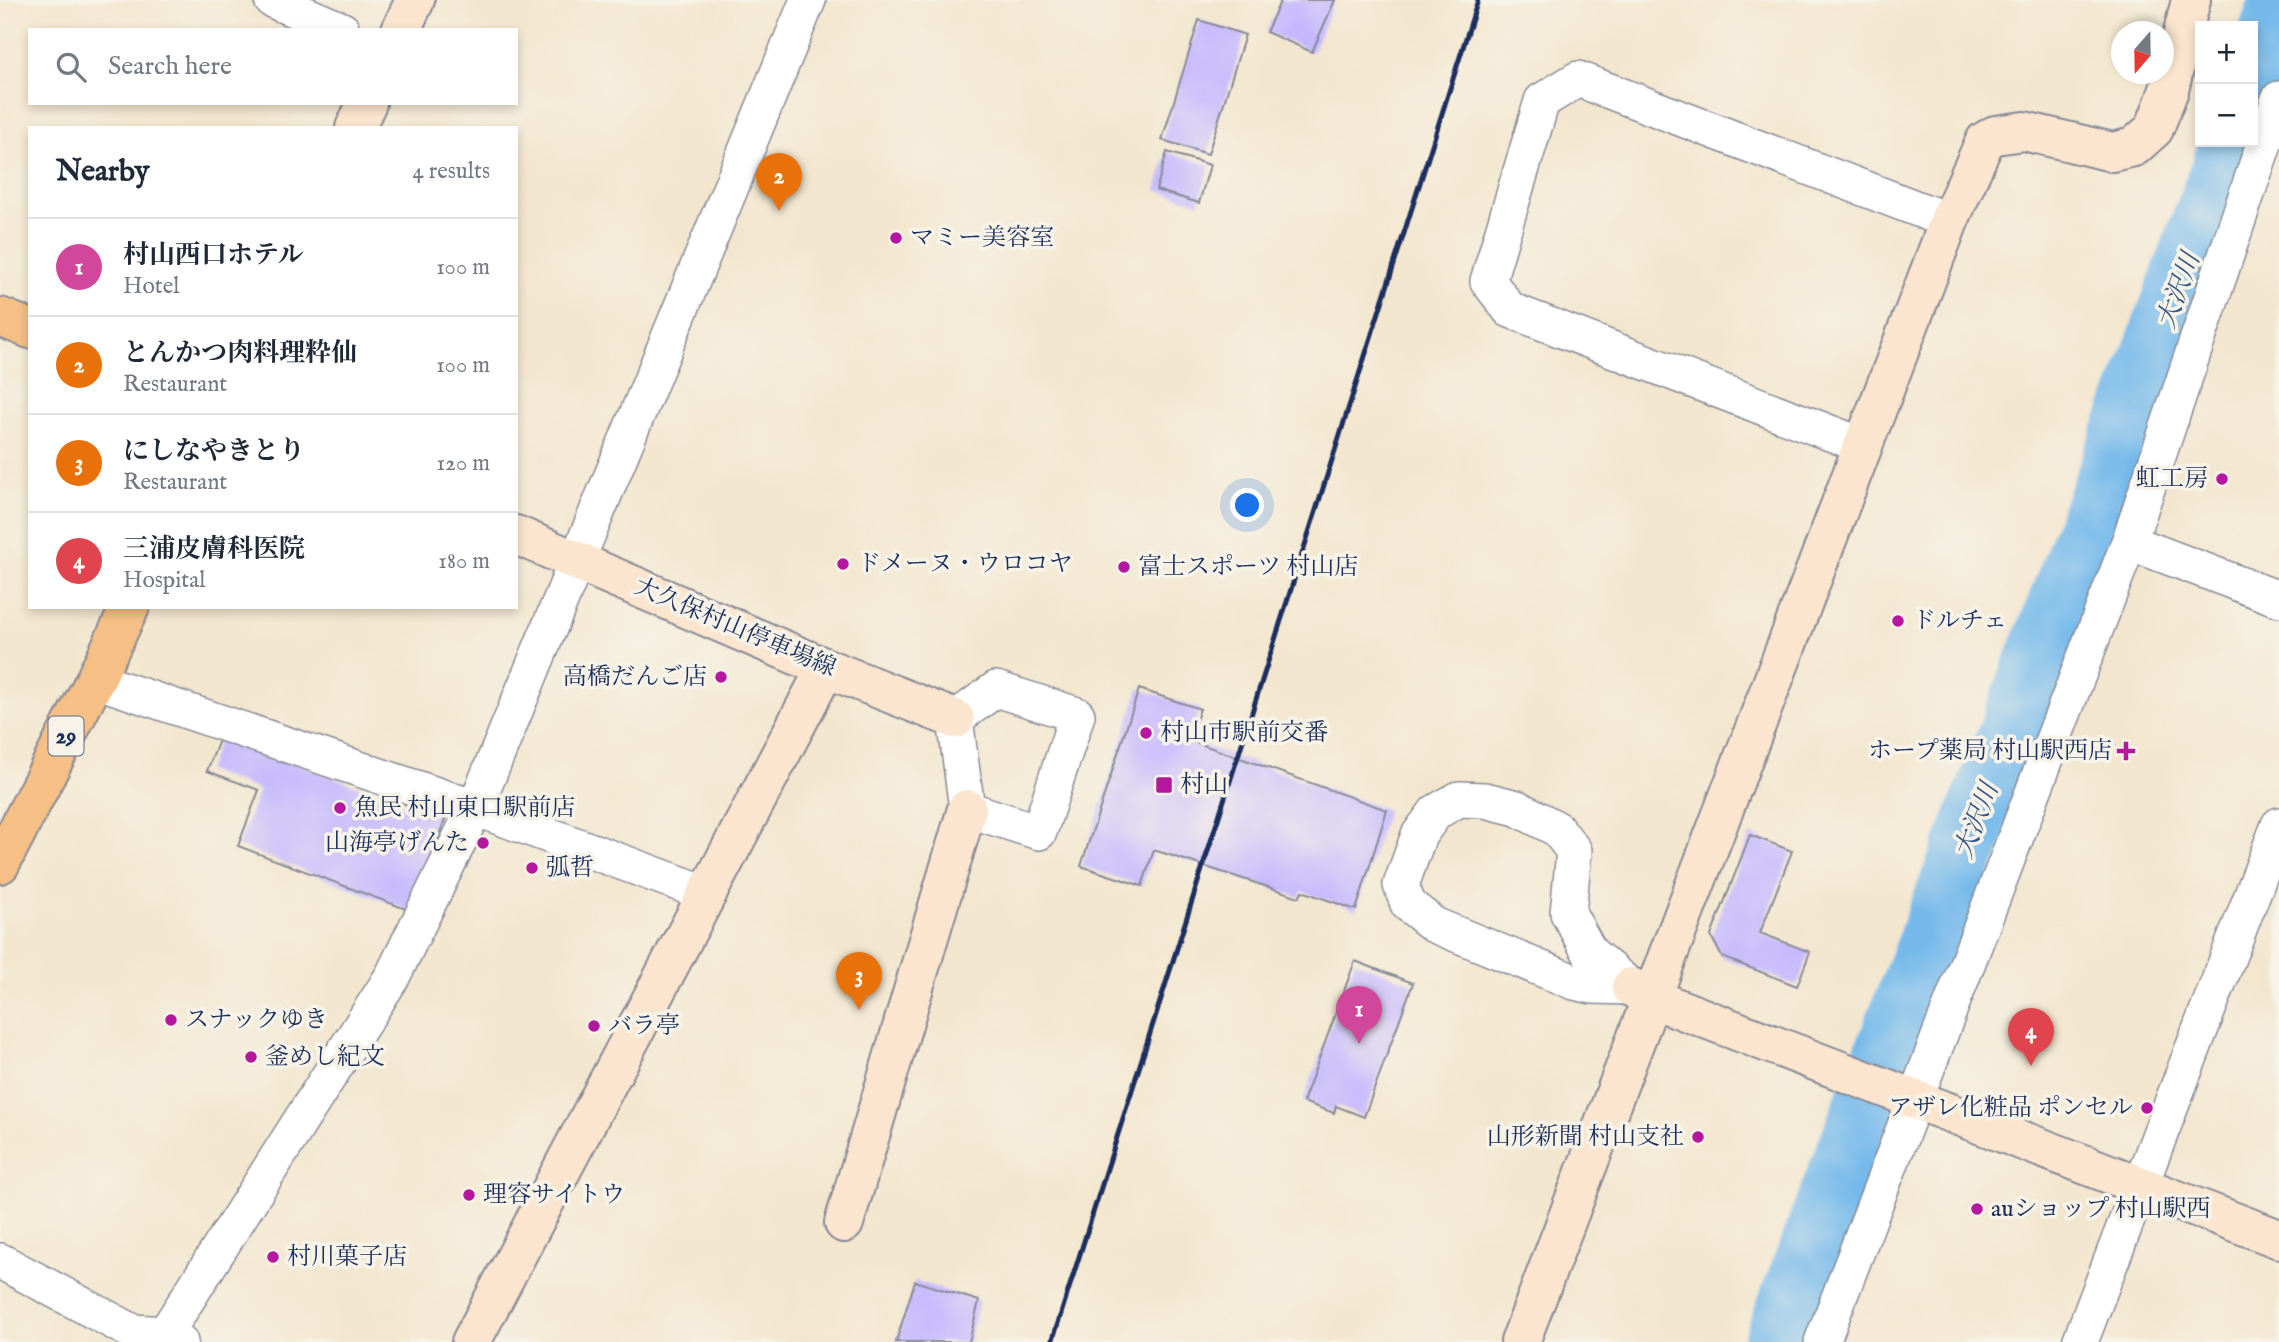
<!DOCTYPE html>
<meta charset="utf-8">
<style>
:root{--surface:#fff;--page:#f2f2f3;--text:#1f2937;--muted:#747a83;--line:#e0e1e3;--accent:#db2777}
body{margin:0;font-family:"IM FELL English","Noto Serif JP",serif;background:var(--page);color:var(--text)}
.controls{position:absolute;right:21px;top:21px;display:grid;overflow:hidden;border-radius:0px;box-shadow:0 4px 10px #0003}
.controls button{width:63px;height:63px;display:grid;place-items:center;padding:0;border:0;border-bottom:2px solid var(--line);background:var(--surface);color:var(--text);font:35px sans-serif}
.compass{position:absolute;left:2111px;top:21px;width:63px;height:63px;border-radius:50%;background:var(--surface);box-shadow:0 4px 10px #0003;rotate:200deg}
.you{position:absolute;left:1248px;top:506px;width:24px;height:24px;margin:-18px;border:5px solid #fff;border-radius:50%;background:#1a73e8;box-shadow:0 0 0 10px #1a73e833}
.badge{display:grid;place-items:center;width:46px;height:46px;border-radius:50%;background:var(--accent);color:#fff;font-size:23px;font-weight:700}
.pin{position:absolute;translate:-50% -58px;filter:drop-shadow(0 2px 4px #0008)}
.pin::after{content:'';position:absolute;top:37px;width:24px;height:21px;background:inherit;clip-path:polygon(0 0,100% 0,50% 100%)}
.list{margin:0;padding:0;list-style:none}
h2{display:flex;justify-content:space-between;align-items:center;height:91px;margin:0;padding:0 28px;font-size:30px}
h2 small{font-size:23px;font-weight:400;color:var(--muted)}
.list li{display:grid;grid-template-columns:46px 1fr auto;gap:21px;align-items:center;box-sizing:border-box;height:98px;padding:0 28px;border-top:2px solid var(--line)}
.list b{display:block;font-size:26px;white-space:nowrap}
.list p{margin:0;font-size:23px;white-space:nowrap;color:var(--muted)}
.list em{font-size:23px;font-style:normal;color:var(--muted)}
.icon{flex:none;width:38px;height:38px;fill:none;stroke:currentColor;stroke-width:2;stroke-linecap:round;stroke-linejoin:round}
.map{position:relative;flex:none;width:2279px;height:1342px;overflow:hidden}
.search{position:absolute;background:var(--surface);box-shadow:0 4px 10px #0003;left:28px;top:28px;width:490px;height:77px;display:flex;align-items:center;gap:18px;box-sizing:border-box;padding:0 24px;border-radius:0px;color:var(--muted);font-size:26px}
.panel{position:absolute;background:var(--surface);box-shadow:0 4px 10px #0003;left:28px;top:126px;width:490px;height:483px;border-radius:0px}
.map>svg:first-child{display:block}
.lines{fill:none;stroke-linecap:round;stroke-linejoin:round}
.river{stroke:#75b9eb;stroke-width:65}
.building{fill:#c4b7fe}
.street-casing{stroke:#878a96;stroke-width:38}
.secondary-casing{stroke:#878a96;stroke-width:42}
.primary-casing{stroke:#878a96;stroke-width:42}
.street{stroke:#fff;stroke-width:35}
.secondary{stroke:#fbe5cf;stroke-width:38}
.primary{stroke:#f5bf86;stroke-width:38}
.rail{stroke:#1b2f5e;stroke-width:5}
.poi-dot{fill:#b5179e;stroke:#f7f3e8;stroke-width:2.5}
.labels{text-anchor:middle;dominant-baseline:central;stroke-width:7;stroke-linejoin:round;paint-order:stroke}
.shield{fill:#f7f3e8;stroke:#5d6a87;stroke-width:2}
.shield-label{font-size:23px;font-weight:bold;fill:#1b2f5e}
.poi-label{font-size:24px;fill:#1b2f5e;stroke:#f7f3e8;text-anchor:start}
.street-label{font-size:24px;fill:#1b2f5e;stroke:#f7f3e8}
.water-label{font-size:26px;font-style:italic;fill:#365888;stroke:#f7f3e8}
</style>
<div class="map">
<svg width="2279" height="1342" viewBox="0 0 2279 1342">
<rect width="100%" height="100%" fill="#f7f3e8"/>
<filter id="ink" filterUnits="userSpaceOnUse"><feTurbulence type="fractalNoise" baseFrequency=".0143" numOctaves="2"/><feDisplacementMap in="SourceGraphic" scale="14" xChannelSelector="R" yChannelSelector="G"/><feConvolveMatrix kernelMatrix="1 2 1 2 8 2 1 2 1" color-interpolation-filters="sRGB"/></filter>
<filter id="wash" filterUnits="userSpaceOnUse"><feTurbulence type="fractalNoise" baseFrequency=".00686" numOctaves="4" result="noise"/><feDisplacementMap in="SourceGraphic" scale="28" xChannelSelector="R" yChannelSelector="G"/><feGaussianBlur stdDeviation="1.57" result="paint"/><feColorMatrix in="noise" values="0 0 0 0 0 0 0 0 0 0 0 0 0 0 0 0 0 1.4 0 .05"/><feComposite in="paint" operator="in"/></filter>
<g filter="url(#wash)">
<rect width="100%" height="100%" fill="#f3e6ce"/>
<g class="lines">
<path class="river" d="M 2253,87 L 2279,11
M 1776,1342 C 1928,942 2087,544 2233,142"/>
</g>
<g id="blocks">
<path class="building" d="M 1281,0 L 1335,0 L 1312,52 L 1266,32 Z
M 1199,20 L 1245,35 L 1208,154 L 1162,140 Z
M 1167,152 L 1210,165 L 1199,203 L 1156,190 Z
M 1139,689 L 1200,709 L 1189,740 L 1387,810 L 1356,910 L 1302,891 L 1299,897 L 1154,850 L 1142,886 L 1081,866 Z
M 221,735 L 445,819 L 411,911 L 238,846 L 259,790 L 207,771 Z
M 1750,835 L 1792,851 L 1760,933 L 1810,952 L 1797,986 L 1722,957 L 1711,936 Z
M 1355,961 L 1413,983 L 1364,1117 L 1336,1106 L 1334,1113 L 1303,1102 Z
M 915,1281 L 979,1301 L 969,1342 L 896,1342 Z"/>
</g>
</g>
<g filter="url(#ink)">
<use href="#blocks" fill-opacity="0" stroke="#878a96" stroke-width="2"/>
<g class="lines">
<defs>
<path id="street" d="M 272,0 L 342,30
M 1864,446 L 1510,310 L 1488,281 L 1542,101 L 1578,79 L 1949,221
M 2129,542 L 2279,599
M 95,680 L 475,808 L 708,894
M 996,689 L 1077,715 L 1039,832 L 967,809 L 955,719 Z
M 1459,799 L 1485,800 L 1517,808 L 1557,829 L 1574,851 L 1568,913 L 1590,953 L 1631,987 L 1592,986 L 1574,982 L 1434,925 L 1408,904 L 1401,885 L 1419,835 L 1436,812 Z
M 0,1261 L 133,1332 L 166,1334 L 180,1342
M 160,1342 L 392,977 L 475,808 L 808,0
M 1822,1342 L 2129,542 L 2279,99
M 2080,1342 L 2279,825"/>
<path id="secondary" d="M 401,30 L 415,0
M 355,128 L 367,103
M 516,535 L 826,668 L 955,719
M 1631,987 L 1651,998 L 2279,1239
M 844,1223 L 967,809
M 471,1342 L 826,668
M 1520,1342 L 1949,221 L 1985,141 L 1995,135 L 2024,131 L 2112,152 L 2134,147 L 2154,129 L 2169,90 L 2191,0"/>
<path id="primary" d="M 0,317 L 30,329
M 0,864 L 95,680 L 130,607"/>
</defs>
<use href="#street" class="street-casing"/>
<use href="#secondary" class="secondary-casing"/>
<use href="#primary" class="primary-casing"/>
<use href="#street" class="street"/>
<use href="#secondary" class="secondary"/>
<use href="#primary" class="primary"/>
<path class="rail" d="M 1052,1342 C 1197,895 1336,447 1478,0"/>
</g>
</g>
<g class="poi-dot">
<circle cx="896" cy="238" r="7"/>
<circle cx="2222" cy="479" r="7"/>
<circle cx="843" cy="564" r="7"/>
<circle cx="1124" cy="567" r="7"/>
<circle cx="1898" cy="621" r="7"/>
<circle cx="721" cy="677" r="7"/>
<circle cx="1146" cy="733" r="7"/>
<path d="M2122.5 740.5h7v7h7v7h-7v7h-7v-7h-7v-7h7z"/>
<rect x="1155" y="776" width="18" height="18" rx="3.5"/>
<circle cx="340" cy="808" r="7"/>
<circle cx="483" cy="843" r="7"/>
<circle cx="532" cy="868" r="7"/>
<circle cx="171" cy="1020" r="7"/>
<circle cx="594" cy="1026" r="7"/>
<circle cx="251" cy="1057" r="7"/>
<circle cx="2147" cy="1108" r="7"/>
<circle cx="1698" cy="1137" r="7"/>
<circle cx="469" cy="1195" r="7"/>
<circle cx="1977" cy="1209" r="7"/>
<circle cx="273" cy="1257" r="7"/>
</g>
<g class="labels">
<rect class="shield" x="48.5" y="716.5" width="35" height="39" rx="5"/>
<g class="shield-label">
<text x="66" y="736">29</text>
</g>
<g class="poi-label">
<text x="910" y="238">マミー美容室</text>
<text x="2208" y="479" text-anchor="end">虹工房</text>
<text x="857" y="564">ドメーヌ・ウロコヤ</text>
<text x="1138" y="567">富士スポーツ 村山店</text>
<text x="1912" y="621">ドルチェ</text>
<text x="707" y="677" text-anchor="end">高橋だんご店</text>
<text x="1160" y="733">村山市駅前交番</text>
<text x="2112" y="751" text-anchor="end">ホープ薬局 村山駅西店</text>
<text x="1180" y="785">村山</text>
<text x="354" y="808">魚民 村山東口駅前店</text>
<text x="469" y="843" text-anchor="end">山海亭げんた</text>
<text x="546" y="868">弧哲</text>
<text x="185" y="1020">スナックゆき</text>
<text x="608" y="1026">バラ亭</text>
<text x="265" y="1057">釜めし紀文</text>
<text x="2133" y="1108" text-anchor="end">アザレ化粧品 ポンセル</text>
<text x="1684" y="1137" text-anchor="end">山形新聞 村山支社</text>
<text x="483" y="1195">理容サイトウ</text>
<text x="1991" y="1209">auショップ 村山駅西</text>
<text x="287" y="1257">村川菓子店</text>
</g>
<g class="street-label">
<text transform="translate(735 628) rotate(23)">大久保村山停車場線</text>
</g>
<g class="water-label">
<text transform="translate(2179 291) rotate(-70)">大沢川</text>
<text transform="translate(1977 821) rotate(-69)">大沢川</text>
</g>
</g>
</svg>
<div class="controls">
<button>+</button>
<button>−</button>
</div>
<svg class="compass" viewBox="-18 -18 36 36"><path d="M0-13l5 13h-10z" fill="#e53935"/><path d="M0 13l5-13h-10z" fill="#747a83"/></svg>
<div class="you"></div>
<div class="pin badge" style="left:1359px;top:1044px;background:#d1479c">1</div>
<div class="pin badge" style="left:779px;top:211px;background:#e8710a">2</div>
<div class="pin badge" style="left:859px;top:1010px;background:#e8710a">3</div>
<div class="pin badge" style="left:2031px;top:1066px;background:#e0444e">4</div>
<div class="search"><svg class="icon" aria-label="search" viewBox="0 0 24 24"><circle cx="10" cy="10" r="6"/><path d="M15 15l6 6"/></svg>Search here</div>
<section class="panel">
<h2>Nearby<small>4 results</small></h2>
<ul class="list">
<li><span class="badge" style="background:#d1479c">1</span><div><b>村山西口ホテル</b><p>Hotel</p></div><em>100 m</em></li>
<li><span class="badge" style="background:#e8710a">2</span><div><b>とんかつ肉料理粋仙</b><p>Restaurant</p></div><em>100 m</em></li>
<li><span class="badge" style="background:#e8710a">3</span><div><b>にしなやきとり</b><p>Restaurant</p></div><em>120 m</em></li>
<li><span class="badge" style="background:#e0444e">4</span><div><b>三浦皮膚科医院</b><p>Hospital</p></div><em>180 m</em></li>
</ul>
</section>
</div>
